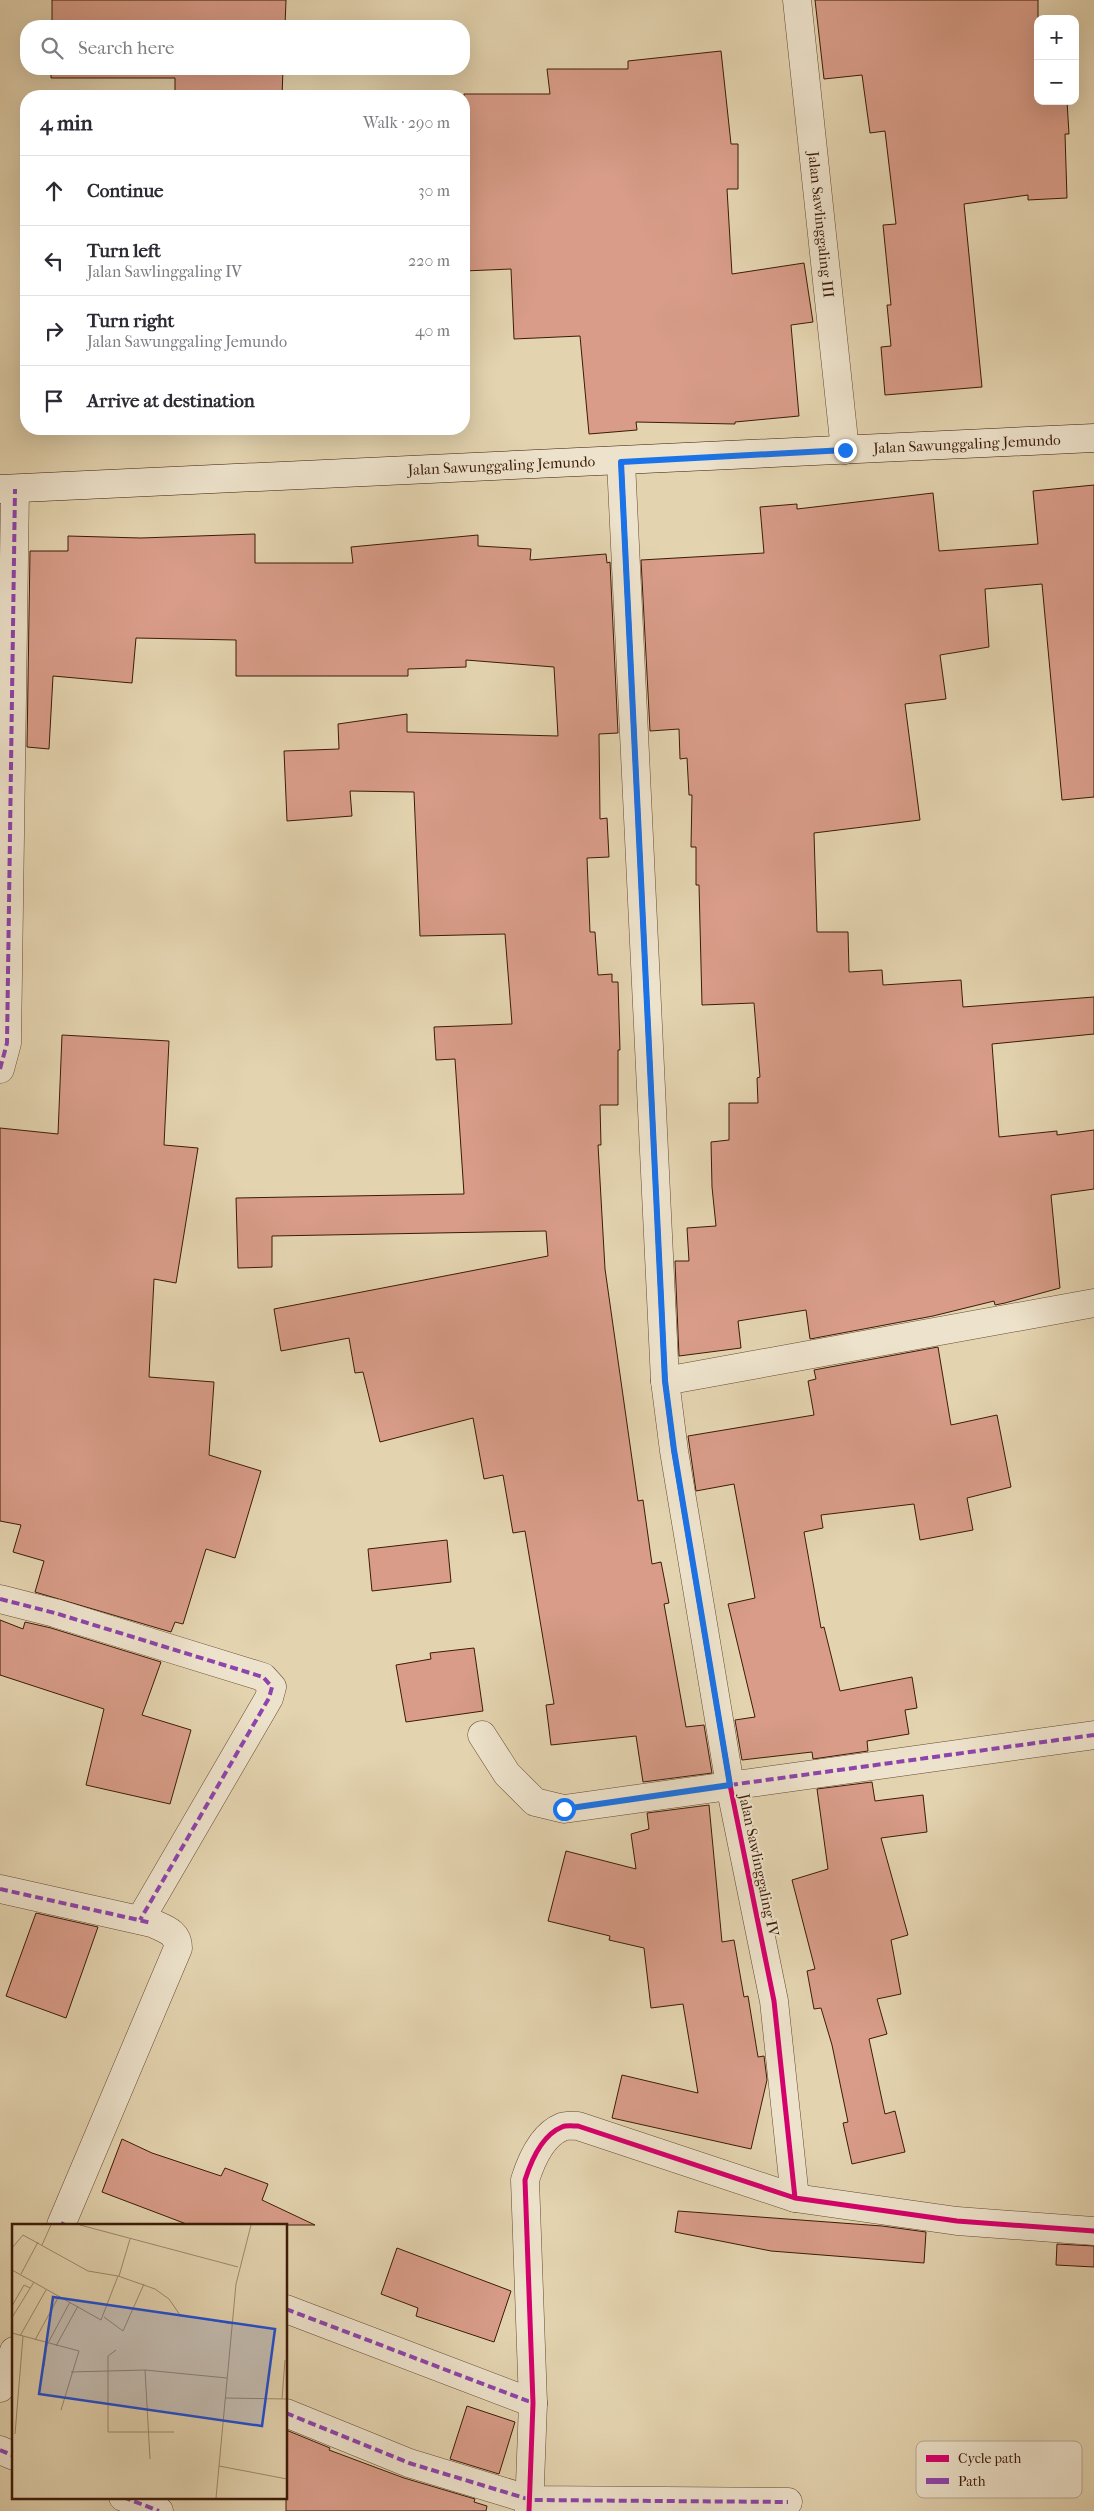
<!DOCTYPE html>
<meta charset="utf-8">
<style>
:root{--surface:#fff;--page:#f2f2f3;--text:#2b2b33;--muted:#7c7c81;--line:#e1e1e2}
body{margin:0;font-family:"IM FELL French Canon",serif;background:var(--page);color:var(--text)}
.controls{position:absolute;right:15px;top:15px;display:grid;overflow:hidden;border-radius:10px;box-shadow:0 5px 20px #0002}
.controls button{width:45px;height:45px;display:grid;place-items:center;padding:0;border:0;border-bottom:1px solid var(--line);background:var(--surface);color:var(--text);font:25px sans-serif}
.stop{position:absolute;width:15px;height:15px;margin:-11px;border:4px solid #1a73e8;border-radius:50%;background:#fff}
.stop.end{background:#1a73e8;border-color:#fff;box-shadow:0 1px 5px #0008}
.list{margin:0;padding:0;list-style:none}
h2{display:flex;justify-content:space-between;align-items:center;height:65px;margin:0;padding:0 20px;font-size:21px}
h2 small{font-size:16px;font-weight:400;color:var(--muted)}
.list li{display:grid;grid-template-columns:32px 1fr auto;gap:15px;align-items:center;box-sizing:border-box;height:70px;padding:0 20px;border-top:1px solid var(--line)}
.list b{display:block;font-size:19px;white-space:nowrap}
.list p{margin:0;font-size:16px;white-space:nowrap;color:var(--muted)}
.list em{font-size:16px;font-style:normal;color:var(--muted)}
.icon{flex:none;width:28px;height:28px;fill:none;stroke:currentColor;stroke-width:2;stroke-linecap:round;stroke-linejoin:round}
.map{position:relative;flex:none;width:1094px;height:2511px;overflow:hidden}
.search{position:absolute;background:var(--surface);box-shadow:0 5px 20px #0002;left:20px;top:20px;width:450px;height:55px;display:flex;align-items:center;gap:12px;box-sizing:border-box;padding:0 18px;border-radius:20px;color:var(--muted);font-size:19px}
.panel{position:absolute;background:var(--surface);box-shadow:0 5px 20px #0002;left:20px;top:90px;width:450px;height:345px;border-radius:20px}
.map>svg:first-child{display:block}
.building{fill:#d89c88;stroke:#3c1b07}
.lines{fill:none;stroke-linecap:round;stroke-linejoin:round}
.minor-casing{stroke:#664931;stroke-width:29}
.secondary-casing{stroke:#3c1b07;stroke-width:29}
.minor{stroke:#ede2cb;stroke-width:28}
.secondary{stroke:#ede2cb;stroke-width:28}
.quiet{stroke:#8e44ad;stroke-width:4;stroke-dasharray:8 4;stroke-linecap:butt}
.cycleway-casing{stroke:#ede2cb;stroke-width:8}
.cycleway{stroke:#d6006c;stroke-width:5}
.route{stroke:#1a73e8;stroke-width:6}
.labels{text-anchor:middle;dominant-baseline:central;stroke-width:4;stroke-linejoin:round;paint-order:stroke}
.street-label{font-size:15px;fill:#3c1b07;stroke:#ede2cb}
.inset-road{fill:none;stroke:#a0896c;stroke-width:1}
.view{fill:#1d4ed8;fill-opacity:0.15;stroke:#1d4ed8;stroke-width:2.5}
.inset-edge{fill:none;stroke:#3c1b07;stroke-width:2.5}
.key{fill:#ede2cb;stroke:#b8a690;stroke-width:1}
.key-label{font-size:14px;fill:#3c1b07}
</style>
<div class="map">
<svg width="1094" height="2511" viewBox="0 0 1094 2511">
<rect width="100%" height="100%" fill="#e3d3af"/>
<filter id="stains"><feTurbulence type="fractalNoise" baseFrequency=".004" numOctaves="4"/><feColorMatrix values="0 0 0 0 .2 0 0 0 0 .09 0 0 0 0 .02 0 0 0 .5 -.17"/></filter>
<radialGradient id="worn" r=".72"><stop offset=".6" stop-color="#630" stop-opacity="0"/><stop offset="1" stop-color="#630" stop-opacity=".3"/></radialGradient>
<path class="building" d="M 52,0 L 286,0 L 285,26 L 52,26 Z
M 815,0 L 1038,0 L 1038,101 L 1067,101 L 1069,134 L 1065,134 L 1067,198 L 1028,200 L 1028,195 L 964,204 L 982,387 L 885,395 L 881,347 L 891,346 L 887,305 L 891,305 L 883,225 L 896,224 L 885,131 L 870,133 L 862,75 L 824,79 Z
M 721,51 L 731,144 L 738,144 L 738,189 L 727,189 L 732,274 L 804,263 L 813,322 L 791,325 L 799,416 L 735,422 L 735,424 L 636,422 L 637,430 L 589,434 L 580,336 L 514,339 L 511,269 L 464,271 L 464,94 L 550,94 L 547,69 L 628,69 L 628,61 Z
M 51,69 L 283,69 L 282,96 L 175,96 L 175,78 L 51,78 Z
M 1094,485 L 1094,797 L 1062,800 L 1042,584 L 985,589 L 989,647 L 940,655 L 946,699 L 905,704 L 920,820 L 814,833 L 817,932 L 848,932 L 849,972 L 882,970 L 883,985 L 961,980 L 963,1007 L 1094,997 L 1094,1034 L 992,1044 L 999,1137 L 1057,1131 L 1057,1135 L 1094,1130 L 1094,1189 L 1051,1195 L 1060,1288 L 1005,1303 L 995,1305 L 994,1301 L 933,1316 L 810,1339 L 806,1310 L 738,1321 L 741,1348 L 679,1356 L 675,1261 L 689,1261 L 687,1228 L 716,1226 L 712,1187 L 711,1142 L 729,1140 L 729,1103 L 758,1103 L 757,1078 L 760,1077 L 754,1003 L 702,1005 L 699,885 L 696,885 L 696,847 L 691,847 L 692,795 L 689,795 L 687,758 L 680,759 L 679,729 L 650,731 L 641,560 L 764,553 L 760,507 L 797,504 L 797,509 L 933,493 L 939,551 L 1038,544 L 1033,491 Z
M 255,534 L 255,563 L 353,563 L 351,547 L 478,535 L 478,546 L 531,549 L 530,560 L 606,554 L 607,563 L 610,562 L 618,733 L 599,734 L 600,819 L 607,818 L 609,857 L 587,858 L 590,932 L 595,932 L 598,975 L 612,974 L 612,982 L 618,982 L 620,1050 L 618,1050 L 618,1105 L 600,1105 L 601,1145 L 598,1145 L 605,1269 L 638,1501 L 643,1500 L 652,1564 L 661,1562 L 669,1603 L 664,1604 L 686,1727 L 704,1725 L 712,1773 L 643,1782 L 636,1736 L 551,1745 L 546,1705 L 554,1704 L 525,1531 L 513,1533 L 503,1475 L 484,1479 L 473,1418 L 380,1442 L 363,1372 L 355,1373 L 349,1338 L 281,1351 L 274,1309 L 548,1256 L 546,1231 L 272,1236 L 272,1267 L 238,1268 L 236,1198 L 464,1194 L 455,1059 L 436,1060 L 434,1027 L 512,1024 L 505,934 L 420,936 L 414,792 L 350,791 L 352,816 L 287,821 L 284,751 L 339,749 L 338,724 L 407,714 L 407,732 L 558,736 L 554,667 L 466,660 L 466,667 L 408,669 L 408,676 L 236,676 L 236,640 L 136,638 L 132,683 L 53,676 L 49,749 L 27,747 L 30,551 L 68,551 L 68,536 L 141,538 Z
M 62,1035 L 169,1041 L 164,1145 L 198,1148 L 176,1283 L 154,1279 L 149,1377 L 214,1382 L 209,1455 L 261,1471 L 235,1558 L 206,1549 L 183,1624 L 175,1622 L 171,1632 L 35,1592 L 44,1561 L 13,1552 L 21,1525 L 0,1521 L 0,1128 L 58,1134 Z
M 938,1347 L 951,1425 L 997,1415 L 1011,1487 L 967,1498 L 973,1530 L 920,1540 L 914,1504 L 821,1515 L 823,1528 L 804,1532 L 821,1628 L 824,1627 L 840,1691 L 912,1677 L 917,1708 L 905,1710 L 909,1734 L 867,1741 L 868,1751 L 813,1759 L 812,1752 L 742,1760 L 735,1720 L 755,1717 L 728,1604 L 755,1598 L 734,1484 L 696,1491 L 688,1436 L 814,1415 L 808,1381 L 816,1379 L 814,1370 Z
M 447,1540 L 451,1582 L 372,1591 L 368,1549 Z
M 0,1620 L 23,1629 L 25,1622 L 51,1628 L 161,1662 L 142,1715 L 191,1730 L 170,1804 L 86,1785 L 104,1709 L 0,1675 Z
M 474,1648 L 483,1711 L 406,1722 L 396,1665 L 431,1659 L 430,1653 Z
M 872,1782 L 875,1801 L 923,1795 L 927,1832 L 881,1838 L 908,1935 L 891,1940 L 901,1994 L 877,1999 L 887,2034 L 869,2039 L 885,2114 L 895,2111 L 905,2152 L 852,2164 L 843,2123 L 848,2122 L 832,2045 L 821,2008 L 814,2009 L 807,1971 L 815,1969 L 792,1880 L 828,1869 L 817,1789 Z
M 709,1805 L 722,1942 L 734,1940 L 744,1997 L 748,1996 L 758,2057 L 764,2056 L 767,2080 L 751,2149 L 612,2118 L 622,2075 L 698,2093 L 683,2004 L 651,2008 L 644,1948 L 609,1940 L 610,1936 L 548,1921 L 566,1851 L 636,1869 L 631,1834 L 649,1829 L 647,1813 Z
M 36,1913 L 98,1927 L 66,2018 L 6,1996 Z
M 122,2139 L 152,2153 L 221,2176 L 225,2168 L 268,2184 L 262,2200 L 315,2225 L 189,2225 L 102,2192 Z
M 678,2211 L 882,2226 L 926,2232 L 924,2263 L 771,2251 L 675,2232 Z
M 1057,2244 L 1094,2246 L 1094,2267 L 1056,2265 Z
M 397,2248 L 511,2291 L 494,2342 L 416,2316 L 418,2308 L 381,2294 Z
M 467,2406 L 515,2422 L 499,2474 L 450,2459 Z
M 286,2430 L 330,2448 L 329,2450 L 404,2478 L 475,2499 L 474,2502 L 487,2506 L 486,2511 L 286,2511 Z"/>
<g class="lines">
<defs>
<g id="minor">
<path id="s1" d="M 797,0 L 845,450"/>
<path d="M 621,462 L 665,1381 L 674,1451 L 730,1785 L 774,2001 L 795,2198"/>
<path d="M 0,1069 L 7,1043 L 15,489"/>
<path d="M 665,1381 L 1094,1303"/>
<path d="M 0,1599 L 55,1613 L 263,1677 L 272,1687 L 269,1698 L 140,1920"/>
<path d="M 482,1735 L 507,1774 L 535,1802 L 564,1809 L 1094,1735"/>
<path d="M 0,1889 L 152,1923 C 165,1929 178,1932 178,1948 L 61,2225"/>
<path d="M 286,2309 L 533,2403"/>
<path d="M 0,2388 L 14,2351"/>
<path d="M 286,2413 L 409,2463 L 531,2500 L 788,2502"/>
<path d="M 0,2450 L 14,2456"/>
<path d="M 123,2497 L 159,2511"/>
<path d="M 529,2511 L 533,2403 L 525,2180 C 531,2161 542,2135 562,2127 C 566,2125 573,2126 578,2126 L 795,2198 L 957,2221 L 1094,2231"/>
</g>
<g id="secondary">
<path id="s2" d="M 0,489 L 1094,438"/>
</g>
</defs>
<use href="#minor" class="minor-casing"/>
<use href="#secondary" class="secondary-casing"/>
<use href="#minor" class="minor"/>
<use href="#secondary" class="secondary"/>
<path class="quiet" d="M 0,1069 L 7,1043 L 15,489
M 0,1599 L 55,1613 L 263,1677 L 272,1687 L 269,1698 L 140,1920
M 730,1785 L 1094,1735
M 0,1889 L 152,1923
M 61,2223 L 65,2225
M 286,2309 L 533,2403
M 286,2413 L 409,2463 L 531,2500 L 788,2502
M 0,2450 L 14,2456
M 123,2497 L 159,2511"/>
<defs>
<path id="cycleway" d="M 621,462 L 665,1381 L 674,1451 L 730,1785 L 774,2001 L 795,2198
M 529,2511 L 533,2403 L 525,2180 C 531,2161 542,2135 562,2127 C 566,2125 573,2126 578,2126 L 795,2198 L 957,2221 L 1094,2231"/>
</defs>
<use href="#cycleway" class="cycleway-casing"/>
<use href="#cycleway" class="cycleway"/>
</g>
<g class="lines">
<path class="route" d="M 564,1809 L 730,1785 L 674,1450 L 665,1381 L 621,462 L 845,450"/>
</g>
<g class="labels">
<g class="street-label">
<text stroke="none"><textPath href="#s1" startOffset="226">Jalan Sawlinggaling III</textPath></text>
<text stroke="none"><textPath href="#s2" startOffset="968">Jalan Sawunggaling Jemundo</textPath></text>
<text stroke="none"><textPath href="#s2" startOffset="502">Jalan Sawunggaling Jemundo</textPath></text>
<text transform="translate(759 1865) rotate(78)">Jalan Sawlinggaling IV</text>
</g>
</g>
<g transform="translate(12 2224)">
<rect width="275" height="275" fill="#e3d3af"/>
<path class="inset-road" d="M 68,1 L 226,43M 30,21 L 39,1M 0,24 L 11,11 L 76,47 L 106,52 L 143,65 L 157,75 L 168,91 L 220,100M 0,46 L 89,96 L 106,52M 9,50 L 26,18M 107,52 L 118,15M 0,82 L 12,61 L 18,64M 1,92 L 22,58M 92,93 L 111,107 L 132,60M 0,109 L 67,127 L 49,186M 8,112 L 34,66M 23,116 L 47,72M 44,122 L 66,82M 104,126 L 96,132 L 96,208 L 162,208M 32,143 L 35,121 L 58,78M 133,146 L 138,235M 59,148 L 133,146 L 215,154M 213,174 L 275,175M 270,175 L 273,136M 3,210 L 11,112M 207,242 L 275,255M 204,274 L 224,60 L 239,1"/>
<path class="view" d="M 41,73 L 263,105 L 250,202 L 27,170 Z"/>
<rect width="275" height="275" class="inset-edge"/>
</g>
<rect x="916" y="2441" width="166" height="57" rx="8" class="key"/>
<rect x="926" y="2455" width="23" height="7" fill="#d6006c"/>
<rect x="926" y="2478" width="23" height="6" fill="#8e44ad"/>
<g class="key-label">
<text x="958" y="2463">Cycle path</text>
<text x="958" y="2486">Path</text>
</g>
<rect width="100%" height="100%" filter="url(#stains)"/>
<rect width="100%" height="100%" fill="url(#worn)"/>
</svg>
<div class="controls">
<button>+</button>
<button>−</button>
</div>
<div class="stop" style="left:564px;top:1809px"></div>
<div class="stop end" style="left:845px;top:450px"></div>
<div class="search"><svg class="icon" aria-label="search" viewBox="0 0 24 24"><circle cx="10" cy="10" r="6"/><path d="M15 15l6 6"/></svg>Search here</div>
<section class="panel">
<h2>4 min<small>Walk · 290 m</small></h2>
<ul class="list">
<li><svg class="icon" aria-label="ahead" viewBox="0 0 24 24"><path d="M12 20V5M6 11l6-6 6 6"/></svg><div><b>Continue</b></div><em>30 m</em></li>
<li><svg class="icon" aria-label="left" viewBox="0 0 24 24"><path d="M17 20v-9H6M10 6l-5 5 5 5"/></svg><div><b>Turn left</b><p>Jalan Sawlinggaling IV</p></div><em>220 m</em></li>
<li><svg class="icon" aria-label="right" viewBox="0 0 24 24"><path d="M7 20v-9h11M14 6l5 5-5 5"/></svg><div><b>Turn right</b><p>Jalan Sawunggaling Jemundo</p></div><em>40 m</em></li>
<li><svg class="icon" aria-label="arrive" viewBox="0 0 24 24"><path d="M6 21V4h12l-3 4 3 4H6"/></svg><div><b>Arrive at destination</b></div></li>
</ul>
</section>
</div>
